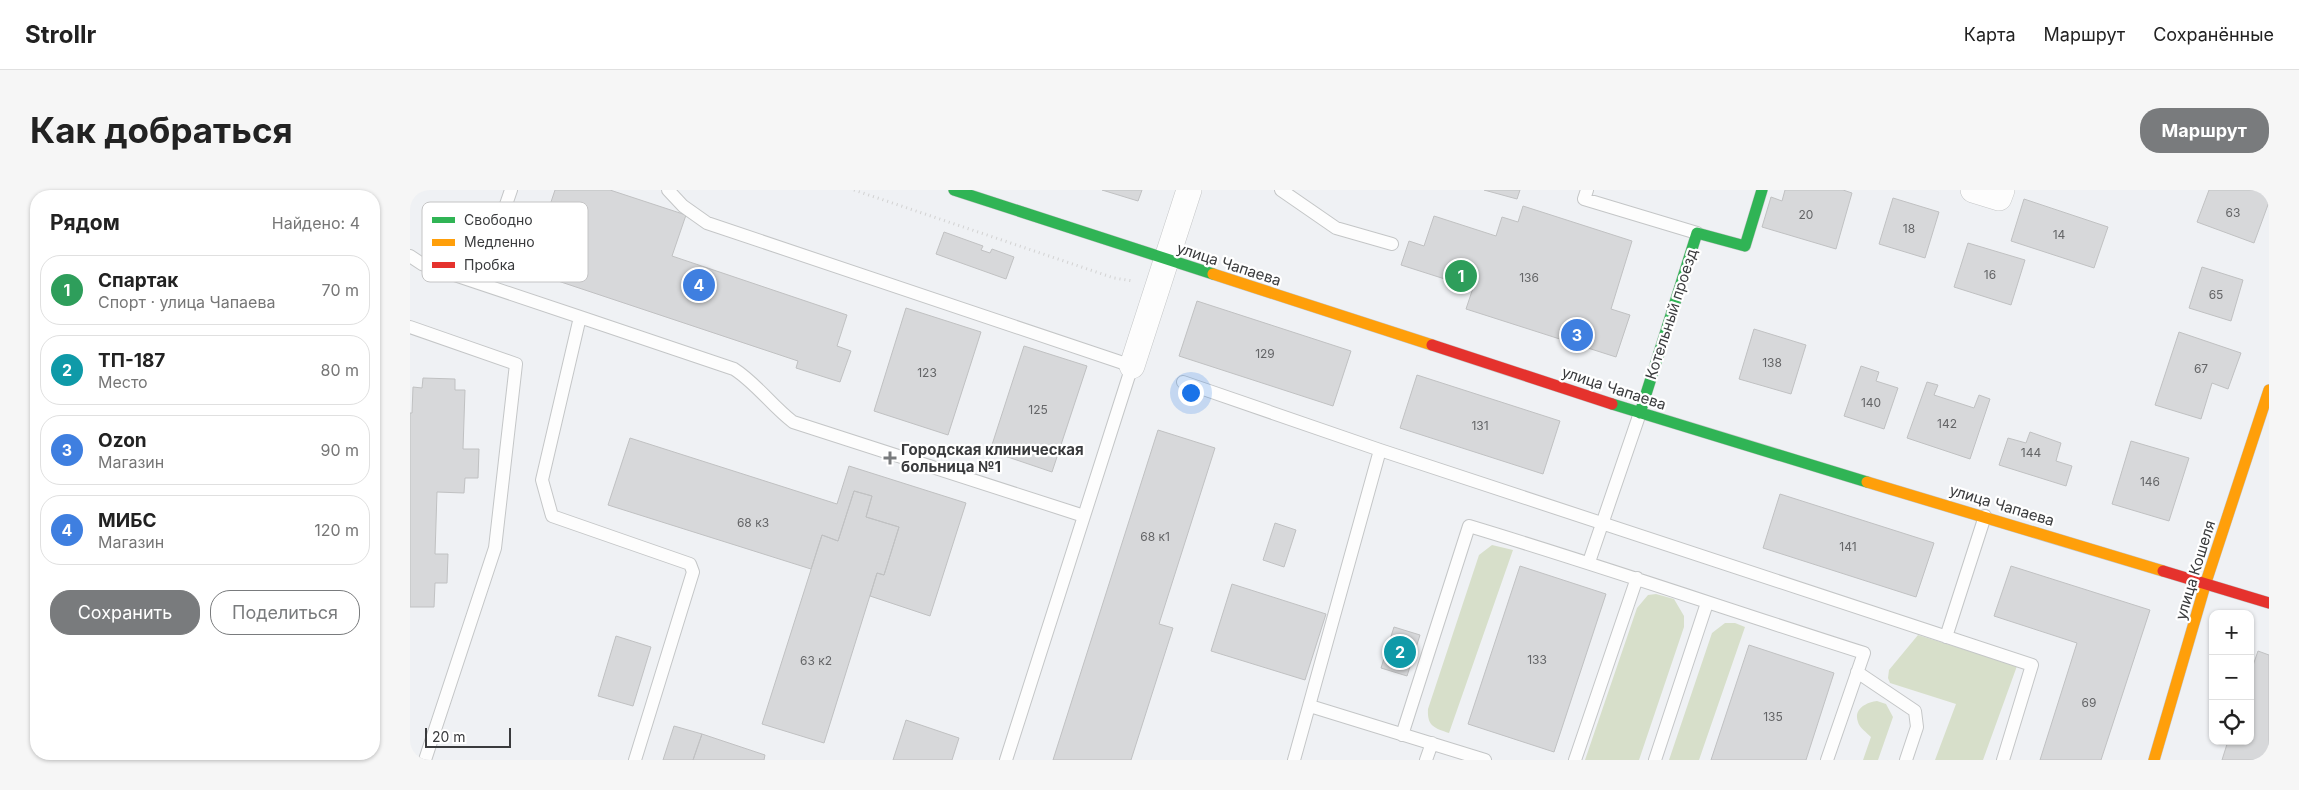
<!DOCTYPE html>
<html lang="ru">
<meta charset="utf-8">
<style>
:root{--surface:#fff;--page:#f6f6f6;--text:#222;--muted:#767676;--line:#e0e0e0;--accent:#797b7d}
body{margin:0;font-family:Inter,sans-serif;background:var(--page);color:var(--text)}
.controls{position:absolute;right:15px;bottom:15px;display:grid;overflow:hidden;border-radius:10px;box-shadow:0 1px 4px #0004}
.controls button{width:45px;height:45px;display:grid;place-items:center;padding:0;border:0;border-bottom:1px solid var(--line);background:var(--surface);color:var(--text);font:25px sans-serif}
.scale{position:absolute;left:15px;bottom:12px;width:86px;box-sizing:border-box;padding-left:5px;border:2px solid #3a3b3d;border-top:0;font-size:14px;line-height:18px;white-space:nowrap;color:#3a3b3d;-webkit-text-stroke:4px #fff;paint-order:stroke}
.you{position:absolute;left:780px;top:202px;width:18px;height:18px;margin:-12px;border:4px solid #fff;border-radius:50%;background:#1a73e8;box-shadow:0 0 0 8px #1a73e833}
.badge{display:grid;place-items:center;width:32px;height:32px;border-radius:50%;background:var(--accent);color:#fff;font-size:16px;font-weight:700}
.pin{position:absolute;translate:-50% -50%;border:2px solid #fff;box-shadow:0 1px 5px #0006}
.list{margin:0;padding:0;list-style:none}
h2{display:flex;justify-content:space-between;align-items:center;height:65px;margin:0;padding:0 20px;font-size:21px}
h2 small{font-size:16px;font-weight:400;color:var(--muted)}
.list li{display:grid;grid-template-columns:32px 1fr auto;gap:15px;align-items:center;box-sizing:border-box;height:70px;margin:0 10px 10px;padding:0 10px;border:1px solid var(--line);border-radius:20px}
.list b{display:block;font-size:19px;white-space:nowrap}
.list p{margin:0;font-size:16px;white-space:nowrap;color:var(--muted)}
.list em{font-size:16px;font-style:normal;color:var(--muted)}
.actions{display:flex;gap:10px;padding:15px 20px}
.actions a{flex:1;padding:11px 0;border:1px solid var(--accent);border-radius:20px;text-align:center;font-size:18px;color:var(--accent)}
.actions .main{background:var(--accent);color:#fff}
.icon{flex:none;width:28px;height:28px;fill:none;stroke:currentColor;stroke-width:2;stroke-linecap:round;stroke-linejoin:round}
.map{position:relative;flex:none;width:1859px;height:570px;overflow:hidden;border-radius:20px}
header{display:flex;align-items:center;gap:30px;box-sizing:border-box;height:70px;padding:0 25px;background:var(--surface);border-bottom:1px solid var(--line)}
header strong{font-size:24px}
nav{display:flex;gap:28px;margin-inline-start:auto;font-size:18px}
.intro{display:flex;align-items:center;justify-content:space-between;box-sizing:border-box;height:120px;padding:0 30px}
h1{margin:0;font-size:35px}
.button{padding:12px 22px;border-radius:20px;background:var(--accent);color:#fff;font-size:18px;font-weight:700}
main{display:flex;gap:30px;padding:0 30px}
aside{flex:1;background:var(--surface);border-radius:20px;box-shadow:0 1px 4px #0004}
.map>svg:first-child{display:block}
.green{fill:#d7dfca}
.building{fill:#d7d8da;stroke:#c0c1c2}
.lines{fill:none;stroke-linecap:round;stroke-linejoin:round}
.lane-casing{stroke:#c4c6c7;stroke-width:14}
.street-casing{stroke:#c4c6c7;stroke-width:26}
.fast-casing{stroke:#c4c6c7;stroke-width:12}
.slow-casing{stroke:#c4c6c7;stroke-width:12}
.jam-casing{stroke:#c4c6c7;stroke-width:12}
.path{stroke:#d2d2d2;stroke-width:3;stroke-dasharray:1 4;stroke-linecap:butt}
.lane{stroke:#fdfdfd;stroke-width:12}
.street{stroke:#fdfdfd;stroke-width:25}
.fast{stroke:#30b455;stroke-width:11}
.slow{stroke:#ff9f0a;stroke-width:11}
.jam{stroke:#e5322d;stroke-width:11}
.poi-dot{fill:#797b7d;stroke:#fff;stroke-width:2}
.labels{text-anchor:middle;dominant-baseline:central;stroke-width:4.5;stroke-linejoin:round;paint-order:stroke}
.number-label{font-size:12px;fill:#646567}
.street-label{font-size:15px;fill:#3a3b3d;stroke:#fff}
.poi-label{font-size:15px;font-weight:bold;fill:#3a3b3d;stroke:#fff;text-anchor:start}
.key{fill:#fff;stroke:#c4c4c5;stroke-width:1}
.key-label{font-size:14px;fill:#3a3b3d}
</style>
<header>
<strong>Strollr</strong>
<nav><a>Карта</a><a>Маршрут</a><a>Сохранённые</a></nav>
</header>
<div class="intro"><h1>Как добраться</h1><a class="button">Маршрут</a></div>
<main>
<aside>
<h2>Рядом<small>Найдено: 4</small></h2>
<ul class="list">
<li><span class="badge" style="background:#2e9e5b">1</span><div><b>Спартак</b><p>Спорт · улица Чапаева</p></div><em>70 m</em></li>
<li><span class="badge" style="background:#0f9aa8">2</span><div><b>ТП-187</b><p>Место</p></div><em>80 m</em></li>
<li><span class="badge" style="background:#3f7fe0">3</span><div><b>Ozon</b><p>Магазин</p></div><em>90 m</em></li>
<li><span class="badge" style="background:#3f7fe0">4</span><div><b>МИБС</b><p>Магазин</p></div><em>120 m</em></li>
</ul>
<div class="actions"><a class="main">Сохранить</a><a>Поделиться</a></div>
</aside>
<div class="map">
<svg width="1859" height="570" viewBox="0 0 1859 570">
<rect width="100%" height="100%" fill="#eff1f4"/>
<path class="green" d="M 1082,355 L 1103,360 L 1039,543 C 1024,538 1017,536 1018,519 L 1069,365 Z
M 1246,404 L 1264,409 L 1274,426 L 1274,437 L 1229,570 L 1175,570 L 1227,418 L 1238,405 Z
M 1315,433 L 1325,433 L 1335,437 L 1289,570 L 1259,570 L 1302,443 Z
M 1508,445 L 1607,476 L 1573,570 L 1525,570 L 1546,514 L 1480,493 L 1478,488 L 1479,480 Z
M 1467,511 L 1476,514 L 1483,527 L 1468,570 L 1453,570 L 1461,547 C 1457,543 1449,537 1448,532 C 1443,519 1457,512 1467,511 Z"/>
<path class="building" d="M 145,0 L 200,0 L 276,25 L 262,66 L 437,125 L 427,156 L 441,161 L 430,192 L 386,178 L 388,171 L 118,81 Z
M 692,0 L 732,0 L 728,11 Z
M 1074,0 L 1110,0 L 1107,9 Z
M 1375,0 L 1433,0 L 1442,3 L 1426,59 L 1352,37 L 1361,7 L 1372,11 Z
M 1799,0 L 1859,0 L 1859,12 L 1844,53 L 1787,32 Z
M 1483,8 L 1529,22 L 1515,68 L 1469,54 Z
M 1614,9 L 1698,37 L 1684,78 L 1601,51 Z
M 1113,16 L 1222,51 L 1201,119 L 1220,125 L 1206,167 L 1056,119 L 1063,98 L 991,75 L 999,51 L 1014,56 L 1024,26 L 1086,46 L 1092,27 L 1108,32 Z
M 534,42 L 573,56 L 571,60 L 580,63 L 582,59 L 604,67 L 596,89 L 526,64 Z
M 1558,53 L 1615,70 L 1601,115 L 1544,97 Z
M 1792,77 L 1833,90 L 1821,131 L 1779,118 Z
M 787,111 L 941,161 L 923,216 L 769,166 Z
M 496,118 L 571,142 L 538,245 L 464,221 Z
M 1344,139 L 1396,155 L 1381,204 L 1329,189 Z
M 1769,142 L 1831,163 L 1818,199 L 1802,193 L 1791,229 L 1745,215 Z
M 614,156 L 677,176 L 642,282 L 580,261 Z
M 1451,176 L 1469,182 L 1466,191 L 1488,198 L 1474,239 L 1434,226 Z
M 1007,185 L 1150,231 L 1133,284 L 990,238 Z
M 13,188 L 45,189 L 45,200 L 55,200 L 53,259 L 69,259 L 68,288 L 55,288 L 54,303 L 27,302 L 25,364 L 38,364 L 37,393 L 25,393 L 24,417 L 0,417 L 0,223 L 2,223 L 3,197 L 12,198 Z
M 1517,192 L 1528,195 L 1524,205 L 1564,218 L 1569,205 L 1580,209 L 1560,269 L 1497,248 Z
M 748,240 L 805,258 L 749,434 L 763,438 L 721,570 L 643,570 Z
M 1620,242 L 1651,253 L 1646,271 L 1662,276 L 1656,296 L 1589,275 L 1598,248 L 1616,253 Z
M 220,248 L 427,314 L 439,276 L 556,313 L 520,426 L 460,406 L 467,383 L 474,385 L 489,337 L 456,327 L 462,306 L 444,301 L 428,351 L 412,345 L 401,379 L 198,315 Z
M 1721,251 L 1779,268 L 1759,331 L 1702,314 Z
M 444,301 L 462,306 L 456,327 L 489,337 L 474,385 L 467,383 L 414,553 L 352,534 L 412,345 L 428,351 Z
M 1370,304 L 1524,353 L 1506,407 L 1353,358 Z
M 865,333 L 886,340 L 874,377 L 853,370 Z
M 1110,376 L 1196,404 L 1144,562 L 1058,534 Z
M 1601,376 L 1740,420 L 1691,570 L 1630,570 L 1667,453 L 1584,426 Z
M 822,394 L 916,424 L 895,490 L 801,461 Z
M 984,437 L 1010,445 L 997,486 L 971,478 Z
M 206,446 L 241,457 L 223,516 L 188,506 Z
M 1339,455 L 1424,483 L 1396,570 L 1301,570 Z
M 1848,461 L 1859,465 L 1859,570 L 1812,570 L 1818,551 L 1840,551 L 1840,484 Z
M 496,530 L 549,548 L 542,570 L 483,570 Z
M 264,536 L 292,544 L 283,570 L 253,570 Z
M 292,544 L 355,565 L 354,570 L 283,570 Z"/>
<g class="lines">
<defs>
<path id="lane" d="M 258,0 L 273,16 L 297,33 L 722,176 L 596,570
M 871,0 L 926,38 L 982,54
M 1177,0 L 1174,9 L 1287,43
M 0,66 L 12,74 L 170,127 L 132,290 L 142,326 L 280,374 L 283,382 L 225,570
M 69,93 L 101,0
M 170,127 L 324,179 C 346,193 362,216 383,232 L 674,326
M 0,137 L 106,174 L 85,358 L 15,570
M 773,192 L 970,260 L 1622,475 L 1593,570
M 1179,372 L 1230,223
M 1536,447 L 1575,326
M 1447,482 L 1505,521 L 1507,537 L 1496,570
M 900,516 L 1075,570
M 992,545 L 1059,336 C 1192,376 1322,421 1454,463 L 1417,570
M 884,570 L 970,260
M 1016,570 L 1022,553
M 1165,570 L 1227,388
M 1245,570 L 1297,413"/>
<path id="street" d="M 1563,0 L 1589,8 L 1592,0
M 722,176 L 779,0"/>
<path id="fast" d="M 544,0 L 803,84
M 1202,214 L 1457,292
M 1230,223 L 1287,43 L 1335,56 L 1352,0"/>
<path id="slow" d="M 803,84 L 1022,155
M 1457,292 L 1753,381
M 1744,570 L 1796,392 L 1859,200"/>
<path id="jam" d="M 1022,155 L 1202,214
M 1753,381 L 1859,413"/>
</defs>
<use href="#lane" class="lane-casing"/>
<use href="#street" class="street-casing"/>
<use href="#fast" class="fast-casing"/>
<use href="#slow" class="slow-casing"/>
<use href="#jam" class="jam-casing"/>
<path class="path" d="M 444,0 L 704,88 L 723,91"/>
<use href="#lane" class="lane"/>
<use href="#street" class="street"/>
<use href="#fast" class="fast"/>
<use href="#slow" class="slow"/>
<use href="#jam" class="jam"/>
</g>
<path class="poi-dot" d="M477.5 260.5h5v5h5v5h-5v5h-5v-5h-5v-5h5z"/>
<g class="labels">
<g class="number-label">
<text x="1823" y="22">63</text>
<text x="1396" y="24">20</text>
<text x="1499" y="38">18</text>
<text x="1649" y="44">14</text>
<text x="1580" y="84">16</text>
<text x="1119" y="87">136</text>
<text x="1806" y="104">65</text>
<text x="855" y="163">129</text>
<text x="1362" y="172">138</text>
<text x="1791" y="178">67</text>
<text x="517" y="182">123</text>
<text x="1461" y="212">140</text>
<text x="628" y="219">125</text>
<text x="1537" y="233">142</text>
<text x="1070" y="235">131</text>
<text x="1621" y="262">144</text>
<text x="1740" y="291">146</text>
<text x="343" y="332">68 к3</text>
<text x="745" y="346">68 к1</text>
<text x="1438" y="356">141</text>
<text x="1127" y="469">133</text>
<text x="406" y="470">63 к2</text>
<text x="1679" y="512">69</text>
<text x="1363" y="526">135</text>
</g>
<g class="street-label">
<text transform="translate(819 74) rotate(18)">улица Чапаева</text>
<text transform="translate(1261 124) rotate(-72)">Котельный проезд</text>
<text transform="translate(1204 198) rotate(18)">улица Чапаева</text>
<text transform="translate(1592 315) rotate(17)">улица Чапаева</text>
<text transform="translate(1785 380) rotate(-73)">улица Кошеля</text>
</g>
<g class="poi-label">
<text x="491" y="259">Городская клиническая<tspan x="491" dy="17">больница №1</tspan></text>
</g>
</g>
<rect x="12" y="12" width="166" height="80" rx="8" class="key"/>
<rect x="22" y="27" width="23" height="6" fill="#30b455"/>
<rect x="22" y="49" width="23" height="7" fill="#ff9f0a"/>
<rect x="22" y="72" width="23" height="6" fill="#e5322d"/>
<g class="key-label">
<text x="54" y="35">Свободно</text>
<text x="54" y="57">Медленно</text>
<text x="54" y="80">Пробка</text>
</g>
</svg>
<div class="controls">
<button>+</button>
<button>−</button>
<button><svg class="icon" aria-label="locate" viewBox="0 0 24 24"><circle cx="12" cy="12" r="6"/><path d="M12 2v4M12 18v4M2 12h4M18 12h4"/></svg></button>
</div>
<div class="scale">20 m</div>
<div class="you"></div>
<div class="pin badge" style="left:1051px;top:86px;background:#2e9e5b">1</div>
<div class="pin badge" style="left:990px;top:462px;background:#0f9aa8">2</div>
<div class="pin badge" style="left:1167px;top:145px;background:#3f7fe0">3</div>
<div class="pin badge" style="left:289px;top:95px;background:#3f7fe0">4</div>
</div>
</main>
